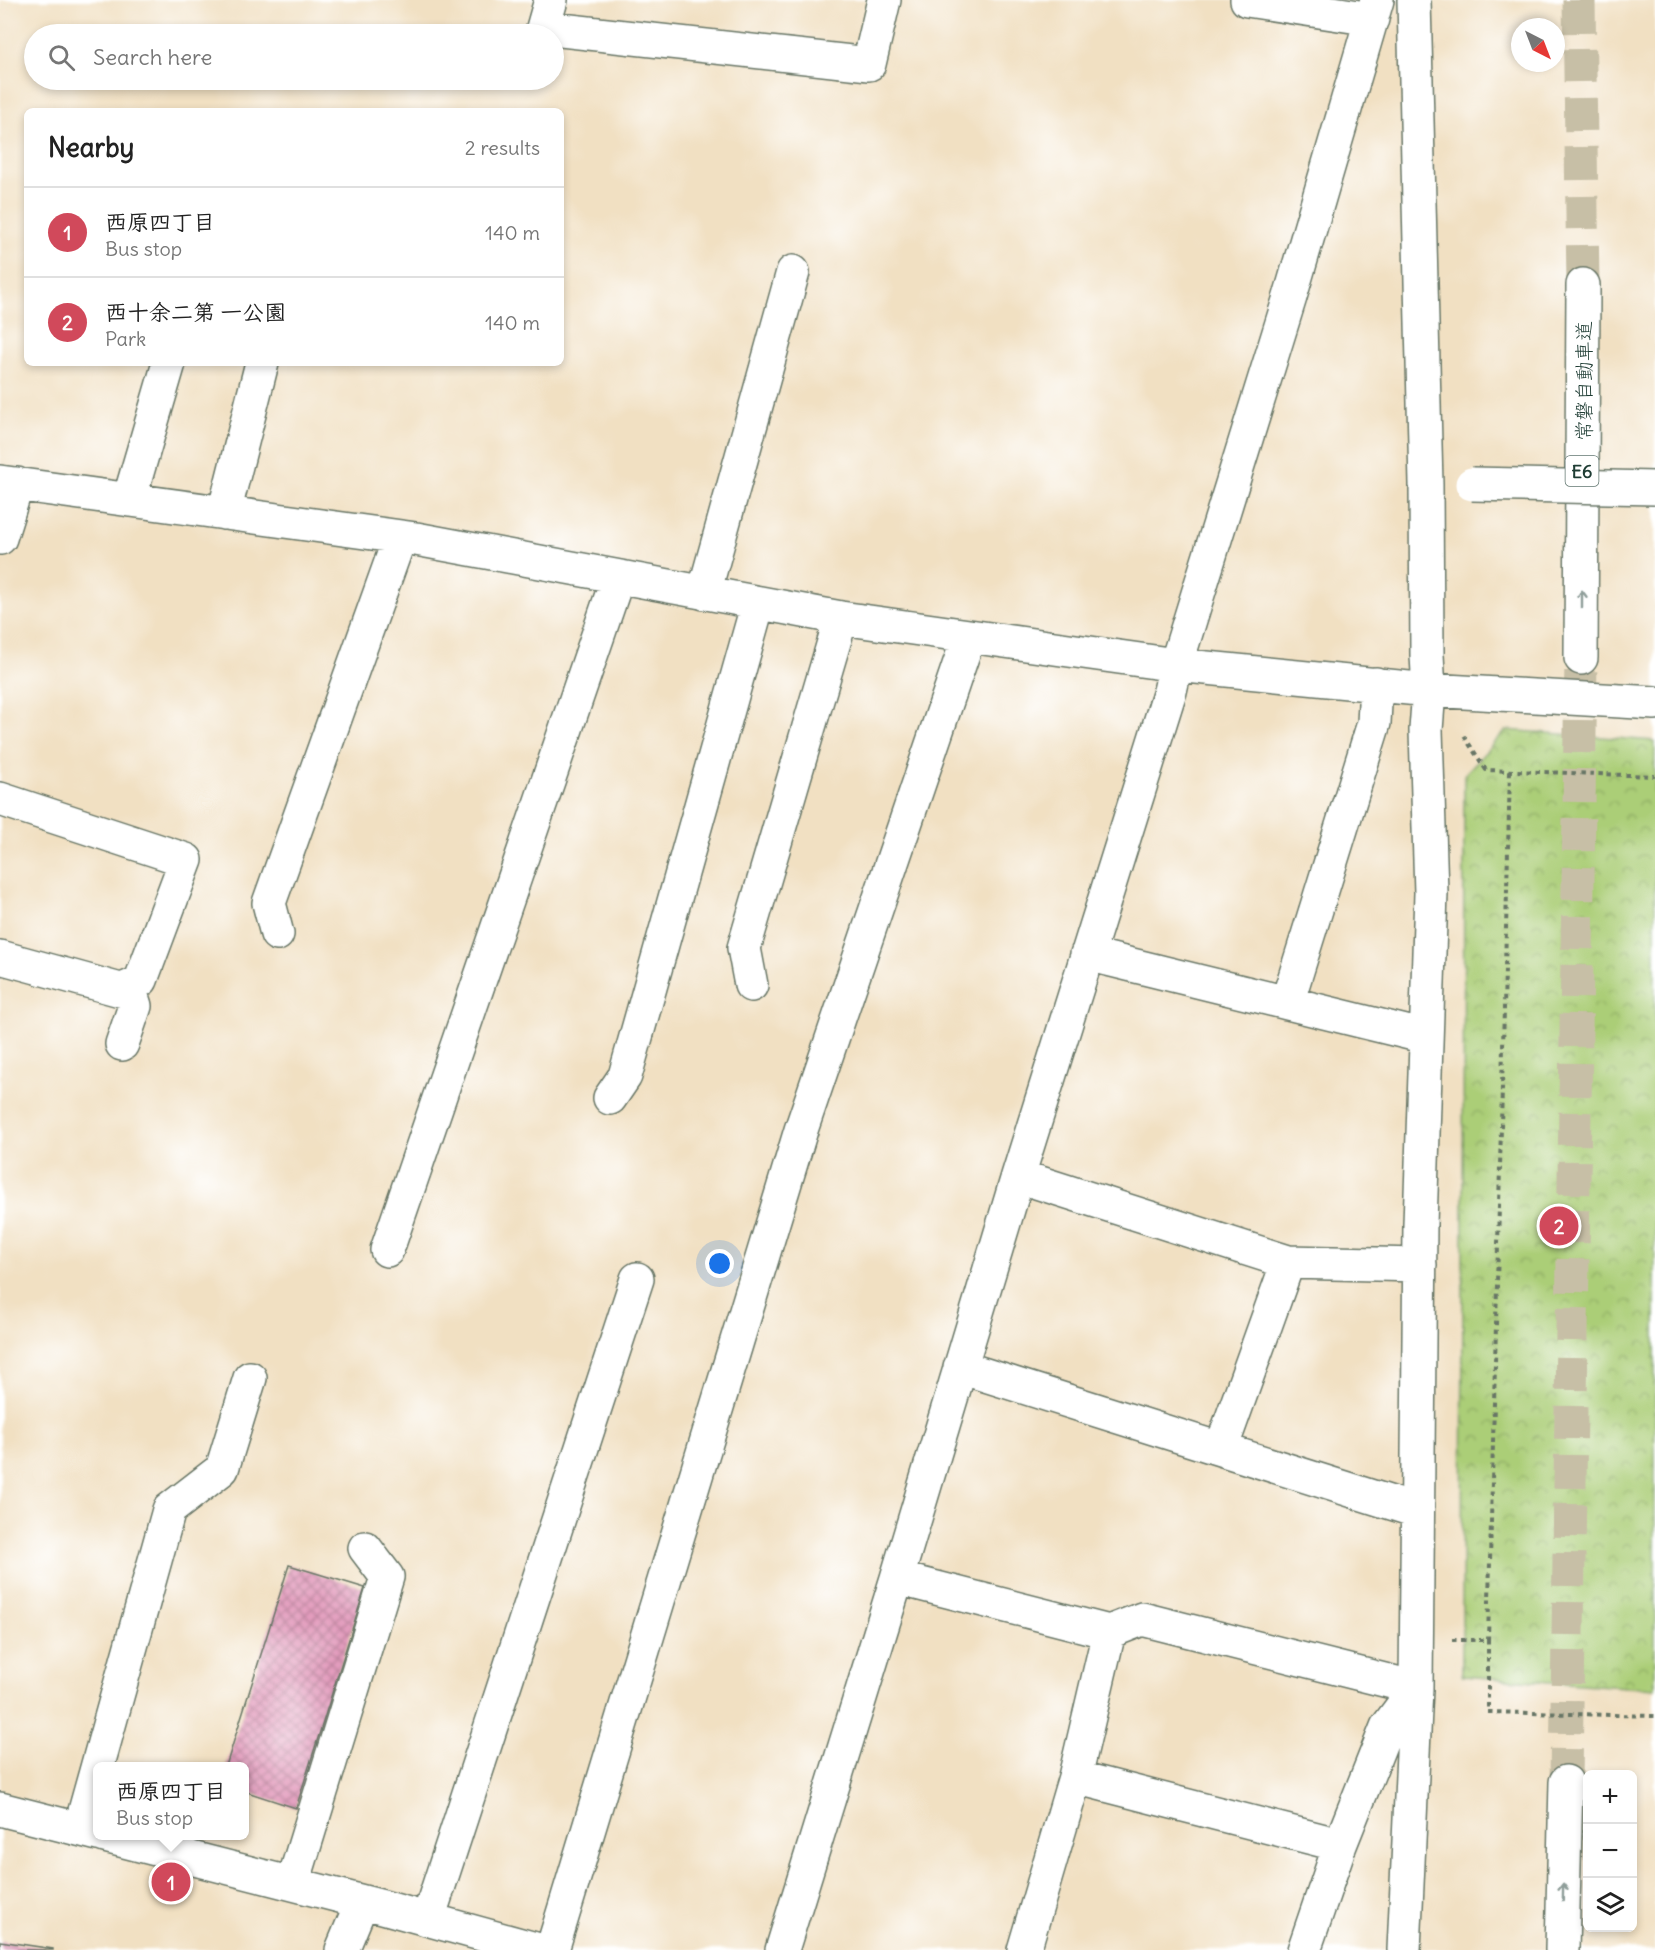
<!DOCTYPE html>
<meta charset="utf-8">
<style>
:root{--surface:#fff;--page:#f6f6f6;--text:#222;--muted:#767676;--line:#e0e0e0;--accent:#d1495b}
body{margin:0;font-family:Delius,"Klee One",sans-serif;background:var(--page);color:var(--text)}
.controls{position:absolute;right:18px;bottom:18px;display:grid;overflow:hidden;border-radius:9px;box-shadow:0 3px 9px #0003}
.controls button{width:54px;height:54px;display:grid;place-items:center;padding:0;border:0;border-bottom:2px solid var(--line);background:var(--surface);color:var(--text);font:30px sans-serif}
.compass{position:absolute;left:1511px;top:18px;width:54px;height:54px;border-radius:50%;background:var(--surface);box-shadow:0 3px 9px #0003;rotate:138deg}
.you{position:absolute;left:720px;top:1264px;width:21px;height:21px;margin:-15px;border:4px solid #fff;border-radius:50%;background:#1a73e8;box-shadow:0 0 0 9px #1a73e833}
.badge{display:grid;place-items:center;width:39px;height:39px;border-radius:50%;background:var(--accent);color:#fff;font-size:20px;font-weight:700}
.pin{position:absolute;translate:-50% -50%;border:3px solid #fff;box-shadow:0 2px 6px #0006}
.popup{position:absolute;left:93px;top:1762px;width:156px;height:78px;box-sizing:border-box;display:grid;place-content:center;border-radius:9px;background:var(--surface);filter:drop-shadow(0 2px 4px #0005);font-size:20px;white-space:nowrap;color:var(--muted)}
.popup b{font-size:22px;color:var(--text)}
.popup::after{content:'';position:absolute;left:50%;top:100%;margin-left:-12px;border:12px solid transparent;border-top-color:var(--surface)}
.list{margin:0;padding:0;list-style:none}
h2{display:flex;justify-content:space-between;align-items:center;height:78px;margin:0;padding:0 24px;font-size:26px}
h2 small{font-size:20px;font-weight:400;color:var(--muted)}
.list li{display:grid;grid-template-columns:39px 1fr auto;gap:18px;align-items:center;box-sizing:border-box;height:90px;padding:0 24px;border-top:2px solid var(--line)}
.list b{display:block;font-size:22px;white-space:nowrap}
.list p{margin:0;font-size:20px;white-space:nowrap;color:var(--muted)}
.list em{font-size:20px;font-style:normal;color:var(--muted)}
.icon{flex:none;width:33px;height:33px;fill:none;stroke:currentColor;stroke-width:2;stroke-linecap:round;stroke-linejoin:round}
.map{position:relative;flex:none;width:1655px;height:1950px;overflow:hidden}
.search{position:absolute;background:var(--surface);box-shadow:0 3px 9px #0003;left:24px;top:24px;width:540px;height:66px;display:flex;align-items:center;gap:15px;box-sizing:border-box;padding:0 21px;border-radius:33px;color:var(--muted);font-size:22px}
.panel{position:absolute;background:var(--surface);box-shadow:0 3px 9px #0003;left:24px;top:108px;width:540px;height:258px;border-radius:9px}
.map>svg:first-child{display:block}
.park{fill:url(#park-crowns);stroke:#658656;stroke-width:1.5}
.building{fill:url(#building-cross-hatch)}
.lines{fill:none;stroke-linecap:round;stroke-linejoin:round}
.highway-tunnel{stroke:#c7bfa6;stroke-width:33;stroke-dasharray:33 16;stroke-linecap:butt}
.minor-casing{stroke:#687666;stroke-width:36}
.highway-casing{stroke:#687666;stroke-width:36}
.path{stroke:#687666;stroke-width:4;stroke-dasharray:4.5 4.5;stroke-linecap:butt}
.minor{stroke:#fff;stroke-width:33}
.highway{stroke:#fff;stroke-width:33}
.minor-bridge-casing{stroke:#687666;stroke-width:36;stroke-linecap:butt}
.minor-bridge{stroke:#fff;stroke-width:33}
.oneway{stroke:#8f9e9a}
.labels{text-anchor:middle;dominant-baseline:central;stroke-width:6;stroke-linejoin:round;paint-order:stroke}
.shield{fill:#fff;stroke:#627771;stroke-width:1.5}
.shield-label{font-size:18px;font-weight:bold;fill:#1f3d34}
.street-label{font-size:20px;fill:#1f3d34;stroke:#fff}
</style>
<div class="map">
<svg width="1655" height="1950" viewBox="0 0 1655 1950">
<defs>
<pattern id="park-crowns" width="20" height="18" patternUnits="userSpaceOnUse" patternTransform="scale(1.5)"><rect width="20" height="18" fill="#abce77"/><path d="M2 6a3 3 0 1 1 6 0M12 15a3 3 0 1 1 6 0" fill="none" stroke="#8ba862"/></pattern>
<pattern id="building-cross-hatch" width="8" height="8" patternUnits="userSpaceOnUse" patternTransform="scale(1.5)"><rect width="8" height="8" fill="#e39cbd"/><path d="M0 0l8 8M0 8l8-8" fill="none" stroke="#b7809a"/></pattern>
</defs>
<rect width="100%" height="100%" fill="#fff"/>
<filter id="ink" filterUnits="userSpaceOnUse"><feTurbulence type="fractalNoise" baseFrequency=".0167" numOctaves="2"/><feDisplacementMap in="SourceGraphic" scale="12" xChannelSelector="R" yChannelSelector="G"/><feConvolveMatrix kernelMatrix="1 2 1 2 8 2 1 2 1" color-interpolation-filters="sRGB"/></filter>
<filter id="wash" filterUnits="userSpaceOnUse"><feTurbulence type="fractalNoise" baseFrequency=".008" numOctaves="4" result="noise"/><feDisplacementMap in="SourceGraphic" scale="24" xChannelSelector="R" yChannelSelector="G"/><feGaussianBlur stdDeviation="1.35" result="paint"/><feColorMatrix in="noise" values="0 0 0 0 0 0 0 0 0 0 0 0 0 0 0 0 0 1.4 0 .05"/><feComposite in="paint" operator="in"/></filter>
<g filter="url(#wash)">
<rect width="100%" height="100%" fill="#f1e0c2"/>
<path class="park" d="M 1506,730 L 1655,741 L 1655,1689 L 1462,1676 L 1464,775 Z"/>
<g id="blocks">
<path class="building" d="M 289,1565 L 365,1588 L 296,1808 L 244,1791 L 244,1766 L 226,1766 Z
M 0,1941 L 53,1949 L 53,1950 L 0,1950 Z"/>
</g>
</g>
<g filter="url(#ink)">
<use href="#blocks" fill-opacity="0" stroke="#687666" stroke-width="1.5"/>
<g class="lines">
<path class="highway-tunnel" d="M 1579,0 L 1583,285
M 1566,1782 L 1581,658"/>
<defs>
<path id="minor" d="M 551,0 L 543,28 L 869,64 L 884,0
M 1247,0 L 1372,19
M 0,482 L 416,539 L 841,618 L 1176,665 L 1429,690 L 1655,703
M 129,500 L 169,363
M 224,513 L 262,363
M 0,538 L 17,484
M 704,593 L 793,272
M 0,799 L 186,860 L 141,980 L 124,991 L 0,957
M 277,934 L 269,903 L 400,537
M 1087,954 L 1426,1037
M 751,985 L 744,948 L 841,618
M 1287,1003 L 1374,723 L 1376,684
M 122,1044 L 135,1006 L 129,987
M 610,1098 L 625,1076 L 758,603
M 1018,1176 L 1288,1262 L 1420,1265
M 387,1250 L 618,577
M 960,1367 L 1417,1511
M 1221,1449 L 1288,1262
M 897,1578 L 1109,1632 L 1075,1777 L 1024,1950
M 1109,1632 L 1142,1619 L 1416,1688 L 1387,1727 L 1340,1845 L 1304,1950
M 1075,1777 L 1340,1845
M 0,1809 L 98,1834
M 80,1829 L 169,1510 L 222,1469 L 250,1378
M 105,1836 L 383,1907 L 539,1950
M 293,1883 L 387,1577 L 365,1548
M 428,1919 L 637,1279
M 342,1950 L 362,1902
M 552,1950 L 801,1130 L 969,636
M 782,1950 L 897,1578 L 1018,1176 L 1170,691 L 1176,665 L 1290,297 L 1377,0
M 1404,1950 L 1416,1688 L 1420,1224 L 1431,893 L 1426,730 L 1429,690 L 1427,655 L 1426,484 L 1414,0"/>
<path id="highway" d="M 1581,658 L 1583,285
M 1562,1950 L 1566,1782"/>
</defs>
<use href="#minor" class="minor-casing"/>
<use href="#highway" class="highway-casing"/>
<path class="path" d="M 1464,736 L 1486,770 L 1655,776
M 1452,1640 L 1488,1640 L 1488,1712 L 1655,1716
M 1488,1640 L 1510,771"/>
<use href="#minor" class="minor"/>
<use href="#highway" class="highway"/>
<defs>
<path id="minor-bridge" d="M 1472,484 L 1655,488"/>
</defs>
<use href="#minor-bridge" class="minor-bridge-casing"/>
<use href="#minor-bridge" class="minor-bridge"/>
</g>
<defs><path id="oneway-shaft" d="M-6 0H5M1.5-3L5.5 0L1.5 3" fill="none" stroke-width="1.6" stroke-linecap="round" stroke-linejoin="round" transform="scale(1.5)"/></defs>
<g class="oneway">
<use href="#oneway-shaft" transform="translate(1582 599) rotate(-90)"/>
<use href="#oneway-shaft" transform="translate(1563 1892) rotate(-89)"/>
</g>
</g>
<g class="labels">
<rect class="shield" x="1565.5" y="456" width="33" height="30" rx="4.5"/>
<g class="shield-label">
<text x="1582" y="471">E6</text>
</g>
<g class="street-label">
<text transform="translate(1583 381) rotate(-90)">常磐自動車道</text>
</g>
</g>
</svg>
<div class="controls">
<button>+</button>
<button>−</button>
<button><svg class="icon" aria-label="layers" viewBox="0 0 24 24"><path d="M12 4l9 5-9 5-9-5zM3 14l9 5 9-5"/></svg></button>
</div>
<svg class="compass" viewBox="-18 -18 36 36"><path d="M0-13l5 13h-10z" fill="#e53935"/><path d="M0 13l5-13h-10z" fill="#767676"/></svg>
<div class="you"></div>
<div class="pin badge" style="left:171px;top:1882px">1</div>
<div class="popup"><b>西原四丁目</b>Bus stop</div>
<div class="pin badge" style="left:1559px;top:1226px">2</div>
<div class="search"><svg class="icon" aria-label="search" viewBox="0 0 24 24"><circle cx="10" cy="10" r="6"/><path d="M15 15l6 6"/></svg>Search here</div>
<section class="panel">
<h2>Nearby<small>2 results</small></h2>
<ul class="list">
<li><span class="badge">1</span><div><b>西原四丁目</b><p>Bus stop</p></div><em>140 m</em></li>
<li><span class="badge">2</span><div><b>西十余二第 一公園</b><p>Park</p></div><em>140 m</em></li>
</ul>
</section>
</div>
